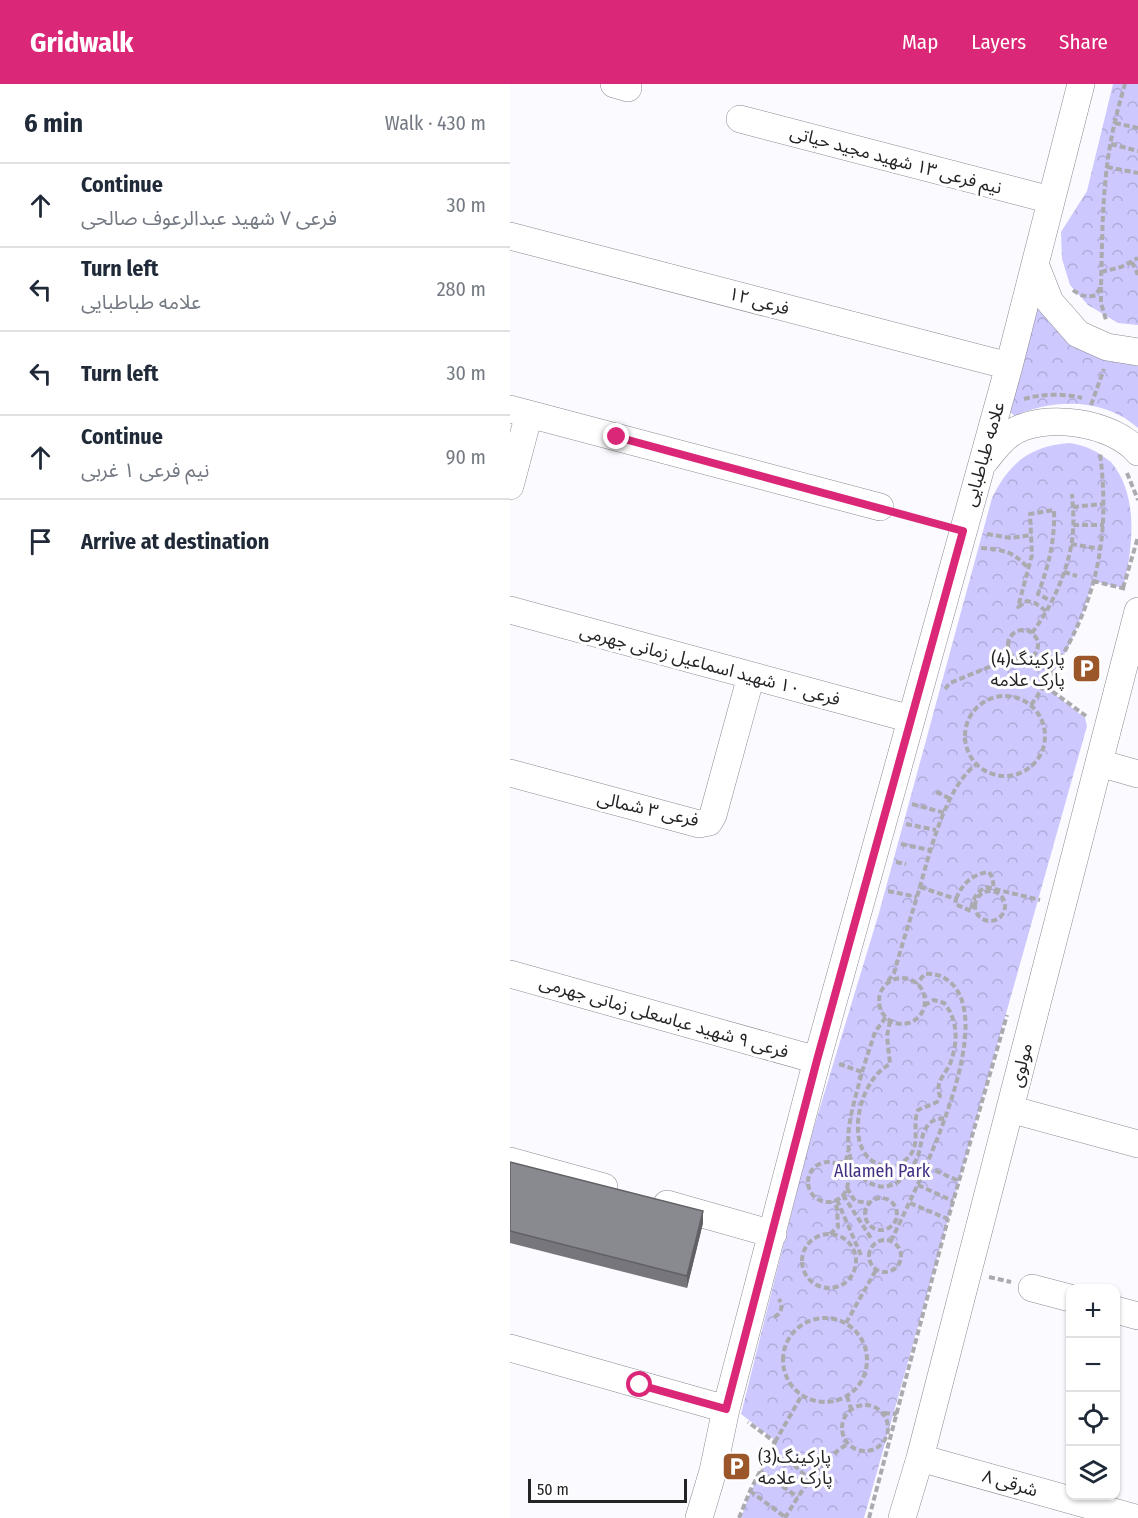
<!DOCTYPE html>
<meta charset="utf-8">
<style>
:root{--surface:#fff;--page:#f6f6f7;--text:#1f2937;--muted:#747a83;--line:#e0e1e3;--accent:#db2777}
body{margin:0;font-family:"Fira Sans Condensed","Noto Sans Arabic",sans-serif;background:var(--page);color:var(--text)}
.controls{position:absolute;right:18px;bottom:18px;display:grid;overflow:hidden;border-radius:12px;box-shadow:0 2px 4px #0004}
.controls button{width:54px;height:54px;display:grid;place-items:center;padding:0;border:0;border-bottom:2px solid var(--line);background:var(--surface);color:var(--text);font:30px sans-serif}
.scale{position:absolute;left:18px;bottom:15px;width:159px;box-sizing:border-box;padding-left:6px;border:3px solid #242427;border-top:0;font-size:16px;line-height:21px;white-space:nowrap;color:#242427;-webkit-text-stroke:4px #fff;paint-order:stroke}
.stop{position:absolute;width:18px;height:18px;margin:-14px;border:4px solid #db2777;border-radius:50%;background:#fff}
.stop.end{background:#db2777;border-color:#fff;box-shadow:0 2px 6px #0008}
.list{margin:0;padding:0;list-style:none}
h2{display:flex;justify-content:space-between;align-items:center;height:78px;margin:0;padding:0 24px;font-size:26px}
h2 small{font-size:20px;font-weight:400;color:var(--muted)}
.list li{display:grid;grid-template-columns:39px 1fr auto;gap:18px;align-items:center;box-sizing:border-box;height:84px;padding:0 24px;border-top:2px solid var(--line)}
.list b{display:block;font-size:22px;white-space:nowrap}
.list p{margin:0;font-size:20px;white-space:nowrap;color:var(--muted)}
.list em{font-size:20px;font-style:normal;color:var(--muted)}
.icon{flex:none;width:33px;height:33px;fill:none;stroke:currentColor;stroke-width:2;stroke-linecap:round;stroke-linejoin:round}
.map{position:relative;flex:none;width:628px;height:1434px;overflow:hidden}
header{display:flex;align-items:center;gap:36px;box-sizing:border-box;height:84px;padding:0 30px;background:var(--accent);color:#fff}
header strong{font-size:28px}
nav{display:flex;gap:33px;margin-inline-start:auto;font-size:21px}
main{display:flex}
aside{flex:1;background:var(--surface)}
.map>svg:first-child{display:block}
.park{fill:url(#park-crowns)}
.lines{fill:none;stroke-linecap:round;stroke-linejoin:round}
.minor-casing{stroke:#8b8b92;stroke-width:28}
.path{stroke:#aaaaaf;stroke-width:4;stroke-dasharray:6 3;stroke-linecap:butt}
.minor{stroke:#fff;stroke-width:27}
.wall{fill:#76767c}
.shaded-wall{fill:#606065}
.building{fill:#898990;stroke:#606065;stroke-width:1.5}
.route{stroke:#db2777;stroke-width:8}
.labels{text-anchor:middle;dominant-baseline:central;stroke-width:6;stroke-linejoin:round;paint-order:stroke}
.street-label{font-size:18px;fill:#242427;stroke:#fff}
.poi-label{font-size:18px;fill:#242427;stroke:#fff;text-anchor:end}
.park-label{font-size:18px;fill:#422f83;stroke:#fff}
</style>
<header>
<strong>Gridwalk</strong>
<nav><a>Map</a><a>Layers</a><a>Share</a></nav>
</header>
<main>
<aside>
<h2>6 min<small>Walk · 430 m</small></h2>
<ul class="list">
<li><svg class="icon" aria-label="ahead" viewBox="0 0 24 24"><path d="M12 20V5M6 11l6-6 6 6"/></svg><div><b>Continue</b><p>فرعی ۷ شهید عبدالرعوف صالحی</p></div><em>30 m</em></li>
<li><svg class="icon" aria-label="left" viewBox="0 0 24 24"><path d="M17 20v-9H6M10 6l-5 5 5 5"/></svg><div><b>Turn left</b><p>علامه طباطبایی</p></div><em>280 m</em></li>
<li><svg class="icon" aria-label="left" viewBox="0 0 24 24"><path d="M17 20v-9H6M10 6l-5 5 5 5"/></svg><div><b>Turn left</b></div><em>30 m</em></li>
<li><svg class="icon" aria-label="ahead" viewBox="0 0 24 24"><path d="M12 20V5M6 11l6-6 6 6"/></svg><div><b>Continue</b><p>نیم فرعی ۱ غربی</p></div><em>90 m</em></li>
<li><svg class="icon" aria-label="arrive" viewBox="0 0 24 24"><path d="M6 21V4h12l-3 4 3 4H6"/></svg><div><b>Arrive at destination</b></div></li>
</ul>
</aside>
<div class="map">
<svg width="628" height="1434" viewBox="0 0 628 1434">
<defs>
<pattern id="park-crowns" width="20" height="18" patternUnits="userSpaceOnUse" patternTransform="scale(1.5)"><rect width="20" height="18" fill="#cdc8fd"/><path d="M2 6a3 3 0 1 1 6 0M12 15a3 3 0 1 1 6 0" fill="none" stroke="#b0acd9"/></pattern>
</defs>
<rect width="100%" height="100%" fill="#fafaff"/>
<path class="park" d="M 603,0 L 628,0 L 628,241 L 608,239 L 578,221 L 560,201 L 552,175 L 551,148 L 577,107 Z
M 532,225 L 628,278 L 628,344 C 595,314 543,314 505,332 L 500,328 L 526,226 Z
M 559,359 C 576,361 588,368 601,378 C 628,410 624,460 613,504 L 583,497 C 572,534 558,571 534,602 L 575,634 L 577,642 L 354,1434 L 231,1434 L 240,1409 L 266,1357 L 231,1330 L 298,1063 L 369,829 L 482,414 C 499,379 520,362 559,359 Z"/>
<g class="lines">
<defs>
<path id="minor" d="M 104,0 L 118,4
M 230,35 L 541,116
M 0,152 L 499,282
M 525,180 L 540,218 L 568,250 L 597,263 L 628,268
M 0,325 L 370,423
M 475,377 C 482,368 490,357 500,350 C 532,327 603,338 628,368
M 0,402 L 19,330
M 0,526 L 401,635
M 589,679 L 628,690
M 0,689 L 189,740 L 199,738 L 203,731 L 241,592
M 0,890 L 307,976
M 500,1025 L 628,1060
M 0,1077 L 94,1103
M 157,1120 L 263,1150
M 522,1204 L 560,1214
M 606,1226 L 628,1232
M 0,1264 L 216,1325
M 410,1374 L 625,1434
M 189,1434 L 203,1387 L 216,1325 L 307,976 L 499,282 L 571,0
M 392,1434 L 410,1374 L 628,527"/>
</defs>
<use href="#minor" class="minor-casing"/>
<path class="path" d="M 605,39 L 628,44
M 601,60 L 628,67
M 597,83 L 628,89
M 622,178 L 628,191
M 591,188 L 611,183 L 628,174
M 591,203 L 591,219 L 596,236
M 563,206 C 571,212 577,214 586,211 L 591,202 C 592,165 592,128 596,91 C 599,60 606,30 615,0
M 514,315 C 531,310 554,309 572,314
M 581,321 L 594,285
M 617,389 L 628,416
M 563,423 L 593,420
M 391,429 L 430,440
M 563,441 L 594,441
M 477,450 L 501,454 L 522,451
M 561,460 L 591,465
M 471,464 C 494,466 503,467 519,485
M 554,488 L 567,492
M 583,497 L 616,505
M 613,504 L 628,453
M 536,527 L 525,519 L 517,517 L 508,523 L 522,471 L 520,430 L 544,426 C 545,456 539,481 528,510 L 541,517
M498 561a15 15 0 1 1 30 0a15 15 0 1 1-30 0Z
M 522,549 C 543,521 560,483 563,448 C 564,436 563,423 562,410
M 535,602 L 576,632
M 435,605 L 440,599 L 479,583 L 500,571
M455 652a40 40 0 1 1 80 0a40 40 0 1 1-80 0Z
M 521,621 C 579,538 603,472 590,369
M 426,708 L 441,715
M 402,720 L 435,729
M 396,740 L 426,746
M 391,760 L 420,766
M 386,778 L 396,780
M 410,803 L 446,815 L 445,820 L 461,827 C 462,816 466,808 476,803 L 530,816
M 378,807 L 407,813
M465 822a15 15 0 1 1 30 0a15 15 0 1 1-30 0Z
M 446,815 C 452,800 462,790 479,788 C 483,794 484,799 483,806
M369 917a23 23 0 1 1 46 0a23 23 0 1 1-46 0Z
M 378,897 L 384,889 C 391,864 399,839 407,813 C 418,776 434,703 467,680
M 380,937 L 377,952 L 380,980 C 343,999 331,1084 382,1082 C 389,1082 397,1076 401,1070 C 410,1057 402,1040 408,1026 L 427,1018 L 430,1012 C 424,997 437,990 441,977 C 448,958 448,935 434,919 L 424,916 L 415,921
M 329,980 L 352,988 C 345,1018 326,1065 350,1091 C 372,1114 395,1100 407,1074 C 412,1063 410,1050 419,1040 C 423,1035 430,1035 436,1034
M 352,988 L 365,948 L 376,933
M298 1098a20 20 0 1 1 40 0a20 20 0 1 1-40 0Z
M 327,1079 L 336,1077 L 338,1067
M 417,1083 L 449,1097
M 408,1101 L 443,1117
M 337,1104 L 345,1117 L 360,1119
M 333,1111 L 361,1154
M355 1130a16 16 0 1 1 32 0a16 16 0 1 1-32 0Z
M 327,1116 L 351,1171
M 400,1119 L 438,1135 L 497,931
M292 1177a27 27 0 1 1 54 0a27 27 0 1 1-54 0Z
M 320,1150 L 328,1143 L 327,1124 L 323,1117
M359 1172a16 16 0 1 1 32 0a16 16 0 1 1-32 0Z
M 381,1157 C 405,1106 485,951 444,902 C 436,893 427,889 415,890 L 406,900
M 479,1193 L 501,1198
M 264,1233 C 272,1230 273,1222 269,1215
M273 1276a42 42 0 1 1 84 0a42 42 0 1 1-84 0Z
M 336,1239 L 366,1186
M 337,1312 L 341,1325
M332 1344a23 23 0 1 1 46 0a23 23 0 1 1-46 0Z
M 374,1329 L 385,1330 L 388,1326
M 265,1358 L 292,1311
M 284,1381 L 301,1397
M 250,1387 L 288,1413
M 240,1407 L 275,1433
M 229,1434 L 240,1407 L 265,1358 L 238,1338
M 275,1434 C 289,1410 313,1373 338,1360
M 359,1434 L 438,1135"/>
<use href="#minor" class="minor"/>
</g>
<path class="wall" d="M 0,1078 L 193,1139 L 177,1204 L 0,1159 Z"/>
<path class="shaded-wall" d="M 193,1127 L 193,1139 L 177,1204 L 177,1192 Z"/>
<path class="building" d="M 0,1078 L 193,1127 L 177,1192 L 0,1147 Z"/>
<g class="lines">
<path class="route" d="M 107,353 L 453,447 L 307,976 L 216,1325 L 130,1301"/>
</g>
<defs>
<symbol id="parking-square" viewBox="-11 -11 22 22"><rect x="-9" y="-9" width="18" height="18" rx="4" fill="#9b562a" stroke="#fff"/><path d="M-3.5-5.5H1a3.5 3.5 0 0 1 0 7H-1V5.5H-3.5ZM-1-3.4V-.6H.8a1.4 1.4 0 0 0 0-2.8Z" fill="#fff"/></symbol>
</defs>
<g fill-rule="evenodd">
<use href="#parking-square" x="560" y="568" width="33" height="33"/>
<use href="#parking-square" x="210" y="1366" width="33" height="33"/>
</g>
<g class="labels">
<g class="street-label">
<text transform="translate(386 76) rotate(15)">نیم فرعی ۱۳ شهید مجید حیاتی</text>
<text transform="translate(249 217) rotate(15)">فرعی ۱۲</text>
<text transform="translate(474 370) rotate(-74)">علامه طباطبایی</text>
<text transform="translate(200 581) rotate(15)">فرعی ۱۰ شهید اسماعیل زمانی جهرمی</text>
<text transform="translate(138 725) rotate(13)">فرعی ۳ شمالی</text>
<text transform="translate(154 933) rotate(16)">فرعی ۹ شهید عباسعلی زمانی جهرمی</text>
<text transform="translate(511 981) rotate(-76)">مولوی</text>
<text transform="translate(500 1399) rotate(16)">۸ شرقی</text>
</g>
<g class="poi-label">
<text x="555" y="575">پارکینگ(4)<tspan x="555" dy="21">پارک علامه</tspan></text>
<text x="248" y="1373" text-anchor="start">پارکینگ(3)<tspan x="248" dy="21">پارک علامه</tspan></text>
</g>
<g class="park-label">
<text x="372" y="1087">Allameh Park</text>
</g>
</g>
</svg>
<div class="controls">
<button>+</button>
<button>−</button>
<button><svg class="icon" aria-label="locate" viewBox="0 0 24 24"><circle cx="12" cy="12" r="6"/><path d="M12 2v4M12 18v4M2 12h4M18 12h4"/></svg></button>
<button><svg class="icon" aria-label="layers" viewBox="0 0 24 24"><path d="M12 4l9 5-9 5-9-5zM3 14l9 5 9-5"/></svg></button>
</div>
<div class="scale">50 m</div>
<div class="stop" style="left:130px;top:1301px"></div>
<div class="stop end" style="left:107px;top:353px"></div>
</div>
</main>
